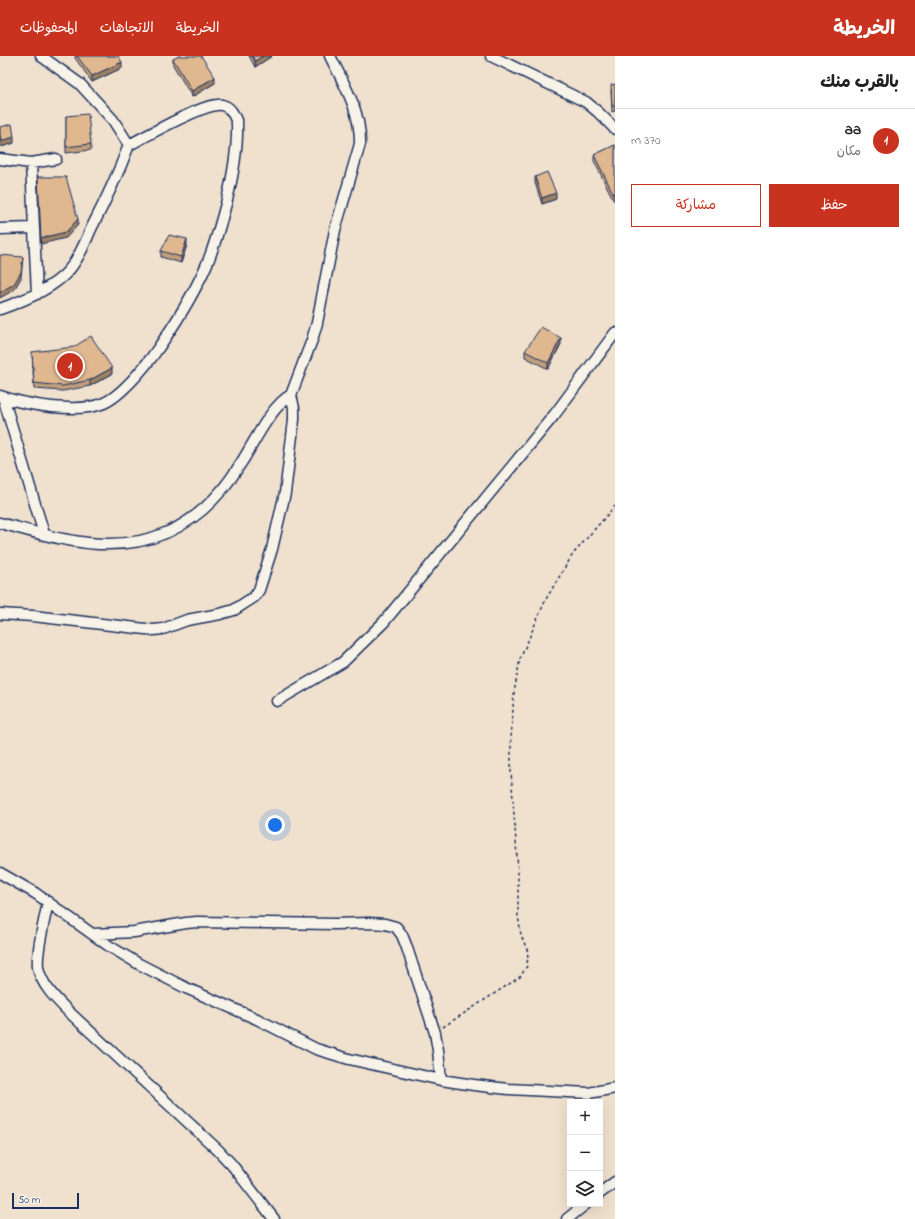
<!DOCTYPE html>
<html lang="ar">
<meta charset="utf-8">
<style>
:root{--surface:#fff;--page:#f2f2f2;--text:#222;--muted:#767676;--line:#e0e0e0;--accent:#c8321e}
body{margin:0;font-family:"Indie Flower","Playpen Sans Arabic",sans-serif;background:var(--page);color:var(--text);direction:rtl}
.controls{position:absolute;right:12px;bottom:12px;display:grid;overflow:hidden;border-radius:0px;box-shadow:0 4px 16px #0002}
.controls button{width:36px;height:36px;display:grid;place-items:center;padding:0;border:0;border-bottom:1px solid var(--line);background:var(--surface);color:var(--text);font:20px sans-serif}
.scale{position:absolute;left:12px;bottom:10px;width:67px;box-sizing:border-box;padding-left:4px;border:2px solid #1b2f5e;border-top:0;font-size:11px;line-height:14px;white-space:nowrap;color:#1b2f5e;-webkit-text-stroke:3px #f7f3e8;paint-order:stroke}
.you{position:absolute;left:275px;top:769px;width:14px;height:14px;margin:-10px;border:3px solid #fff;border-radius:50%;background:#1a73e8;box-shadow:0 0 0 6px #1a73e833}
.badge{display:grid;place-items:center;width:26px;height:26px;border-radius:50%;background:var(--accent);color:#fff;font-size:13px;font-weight:700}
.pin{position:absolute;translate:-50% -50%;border:2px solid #fff;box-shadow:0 1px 4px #0006}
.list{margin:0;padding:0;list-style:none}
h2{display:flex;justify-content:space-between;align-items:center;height:52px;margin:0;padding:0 16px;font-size:17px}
h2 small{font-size:13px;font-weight:400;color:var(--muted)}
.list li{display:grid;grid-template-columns:26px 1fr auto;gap:12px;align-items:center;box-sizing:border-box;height:64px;padding:0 16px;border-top:1px solid var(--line)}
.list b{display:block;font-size:15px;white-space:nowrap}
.list p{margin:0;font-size:13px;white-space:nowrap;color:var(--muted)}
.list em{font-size:13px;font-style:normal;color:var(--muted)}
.actions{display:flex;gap:8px;padding:12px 16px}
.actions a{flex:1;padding:9px 0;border:1px solid var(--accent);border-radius:0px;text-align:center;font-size:14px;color:var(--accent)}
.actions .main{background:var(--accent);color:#fff}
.icon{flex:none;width:22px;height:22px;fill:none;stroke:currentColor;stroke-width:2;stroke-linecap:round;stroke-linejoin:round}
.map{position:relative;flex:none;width:615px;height:1163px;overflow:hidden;direction:ltr}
header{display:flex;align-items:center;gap:24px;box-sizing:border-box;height:56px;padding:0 20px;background:var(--accent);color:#fff}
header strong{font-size:19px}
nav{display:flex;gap:22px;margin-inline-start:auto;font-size:14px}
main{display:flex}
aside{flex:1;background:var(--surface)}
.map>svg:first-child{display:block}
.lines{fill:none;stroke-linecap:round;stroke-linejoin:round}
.minor-casing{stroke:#1b2f5e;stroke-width:13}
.path{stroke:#1b2f5e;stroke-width:1.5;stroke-dasharray:3 3;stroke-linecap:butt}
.minor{stroke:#f7f3e8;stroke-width:10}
.wall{fill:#c09e7c;stroke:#1b2f5e}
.shaded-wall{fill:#9c8165;stroke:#1b2f5e}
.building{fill:#dfb890;stroke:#1b2f5e}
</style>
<header>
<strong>الخريطة</strong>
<nav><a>الخريطة</a><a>الاتجاهات</a><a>المحفوظات</a></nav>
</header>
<main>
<aside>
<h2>بالقرب منك<small></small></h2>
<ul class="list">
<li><span class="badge">1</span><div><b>aa</b><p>مكان</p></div><em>370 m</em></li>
</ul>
<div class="actions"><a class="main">حفظ</a><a>مشاركة</a></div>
</aside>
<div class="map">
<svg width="615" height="1163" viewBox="0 0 615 1163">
<rect width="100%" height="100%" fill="#f0e1ce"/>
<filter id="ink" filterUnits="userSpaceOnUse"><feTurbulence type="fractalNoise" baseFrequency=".025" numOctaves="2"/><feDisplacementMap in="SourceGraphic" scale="8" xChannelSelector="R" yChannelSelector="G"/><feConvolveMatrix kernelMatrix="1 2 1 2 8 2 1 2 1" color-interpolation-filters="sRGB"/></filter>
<g filter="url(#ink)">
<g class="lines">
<defs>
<path id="minor" d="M 41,0 L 80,28 L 113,64 L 129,89
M 491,0 L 586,46 L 598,56 L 615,73
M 0,103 L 31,107 L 56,103
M 31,107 L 37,238
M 0,173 L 34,172
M 0,253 C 23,245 53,233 69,214 C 79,202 85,187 91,173 C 105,146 118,118 129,89 C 147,80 205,46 222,49 C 231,51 234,59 237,67 C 238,93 233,119 227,144 C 221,166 215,190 206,210 C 192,242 172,273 152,301 C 141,315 120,340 104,347 C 78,358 26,349 0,340
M 3,341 L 44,478
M 0,467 C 23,473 45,480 68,484 C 145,499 201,473 241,407 C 254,387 271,350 291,339
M 0,558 L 33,560 L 154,574 L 163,573 L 187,564 L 220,558 L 234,554 L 254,541 L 259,534 L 272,493 L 285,437 L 294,364 L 294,352 L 291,339 L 312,284 L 317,267 L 335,174 L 360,88 C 361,55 344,28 330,0
M 277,645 L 343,606 L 383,567 L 555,358 L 615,277
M 0,817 L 35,837 L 109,890 L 139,908 L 186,932 L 257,963 L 316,993 L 349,1003 L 441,1024 L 474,1029 L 508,1033 L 589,1037 L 615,1032
M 48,846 C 45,862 36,896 38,911 C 41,929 57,944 69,956 L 218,1094 L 232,1109 L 274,1163
M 93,878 L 134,876 L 186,867 L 197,866 L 335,868 L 369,867 L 385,868 L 396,871 L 402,879 L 406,889 L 435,977 L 438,994 L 441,1024
M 600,1137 L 615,1126
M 567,1163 L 586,1148"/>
</defs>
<use href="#minor" class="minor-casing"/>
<path class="path" d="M 443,971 L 520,921 L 527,910 L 528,896 L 521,879 L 518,860 L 518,815 L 511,715 L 511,683 L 514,637 L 520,603 L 546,543 L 573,498 L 615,450"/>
<use href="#minor" class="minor"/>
</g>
<path class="wall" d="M 75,0 L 118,0 L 122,12 L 92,26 L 75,2 Z
M 249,0 L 272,0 L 255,11 Z
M 173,3 L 215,27 L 192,41 L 173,9 Z
M 615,28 L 615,55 L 612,56 L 611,34 Z
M 66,60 L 91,88 L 91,94 L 66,97 Z
M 0,71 L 14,87 L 1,91 L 0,84 Z
M 615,89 L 614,145 L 594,105 L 594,99 Z
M 535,121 L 556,143 L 542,148 L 535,127 Z
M 187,189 L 181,207 L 161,201 L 161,195 Z
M 561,288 L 548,313 L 525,301 L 525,295 Z
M 32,296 L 112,318 L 90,330 L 63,335 L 34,333 Z"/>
<path class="shaded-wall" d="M 263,0 L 272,0 L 255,11 L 255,5 Z
M 122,6 L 122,12 L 92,26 L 92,20 Z
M 215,21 L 215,27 L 192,41 L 192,35 Z
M 14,81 L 14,87 L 1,91 L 1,85 Z
M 556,137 L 556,143 L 542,148 L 542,142 Z
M 78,163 L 78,169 L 66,182 L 41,188 L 41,182 Z
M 187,183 L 187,189 L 181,207 L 181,201 Z
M 23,201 L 21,222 L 14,234 L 0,242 L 0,236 Z
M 561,282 L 561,288 L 548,313 L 548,307 Z
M 112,312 L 112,318 L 90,330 L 90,324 Z"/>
<path class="building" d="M 77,0 L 118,0 L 122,6 L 92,20 Z
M 179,0 L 201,0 L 215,21 L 192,35 L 173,3 Z
M 252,0 L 263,0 L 255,5 Z
M 615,28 L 615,50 L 612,50 L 611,29 Z
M 88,58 L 91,88 L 66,91 L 66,60 Z
M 12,68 L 14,81 L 1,85 L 0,78 L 0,71 Z
M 615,89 L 615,139 L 614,139 L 594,99 Z
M 547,116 L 556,137 L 542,142 L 535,121 Z
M 38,121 L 66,121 L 78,163 L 66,176 L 41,182 Z
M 169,179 L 187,183 L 181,201 L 161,195 Z
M 0,199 L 23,201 L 21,216 L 14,228 L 0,236 Z
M 541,271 L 561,282 L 548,307 L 525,295 Z
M 91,280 L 112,312 L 90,324 L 63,330 L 34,327 L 32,296 L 74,291 Z"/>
</g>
</svg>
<div class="controls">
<button>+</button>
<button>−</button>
<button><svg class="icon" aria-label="layers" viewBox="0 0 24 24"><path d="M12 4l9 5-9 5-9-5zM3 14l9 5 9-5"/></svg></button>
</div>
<div class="scale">50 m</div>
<div class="you"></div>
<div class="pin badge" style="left:70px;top:310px">1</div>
</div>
</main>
